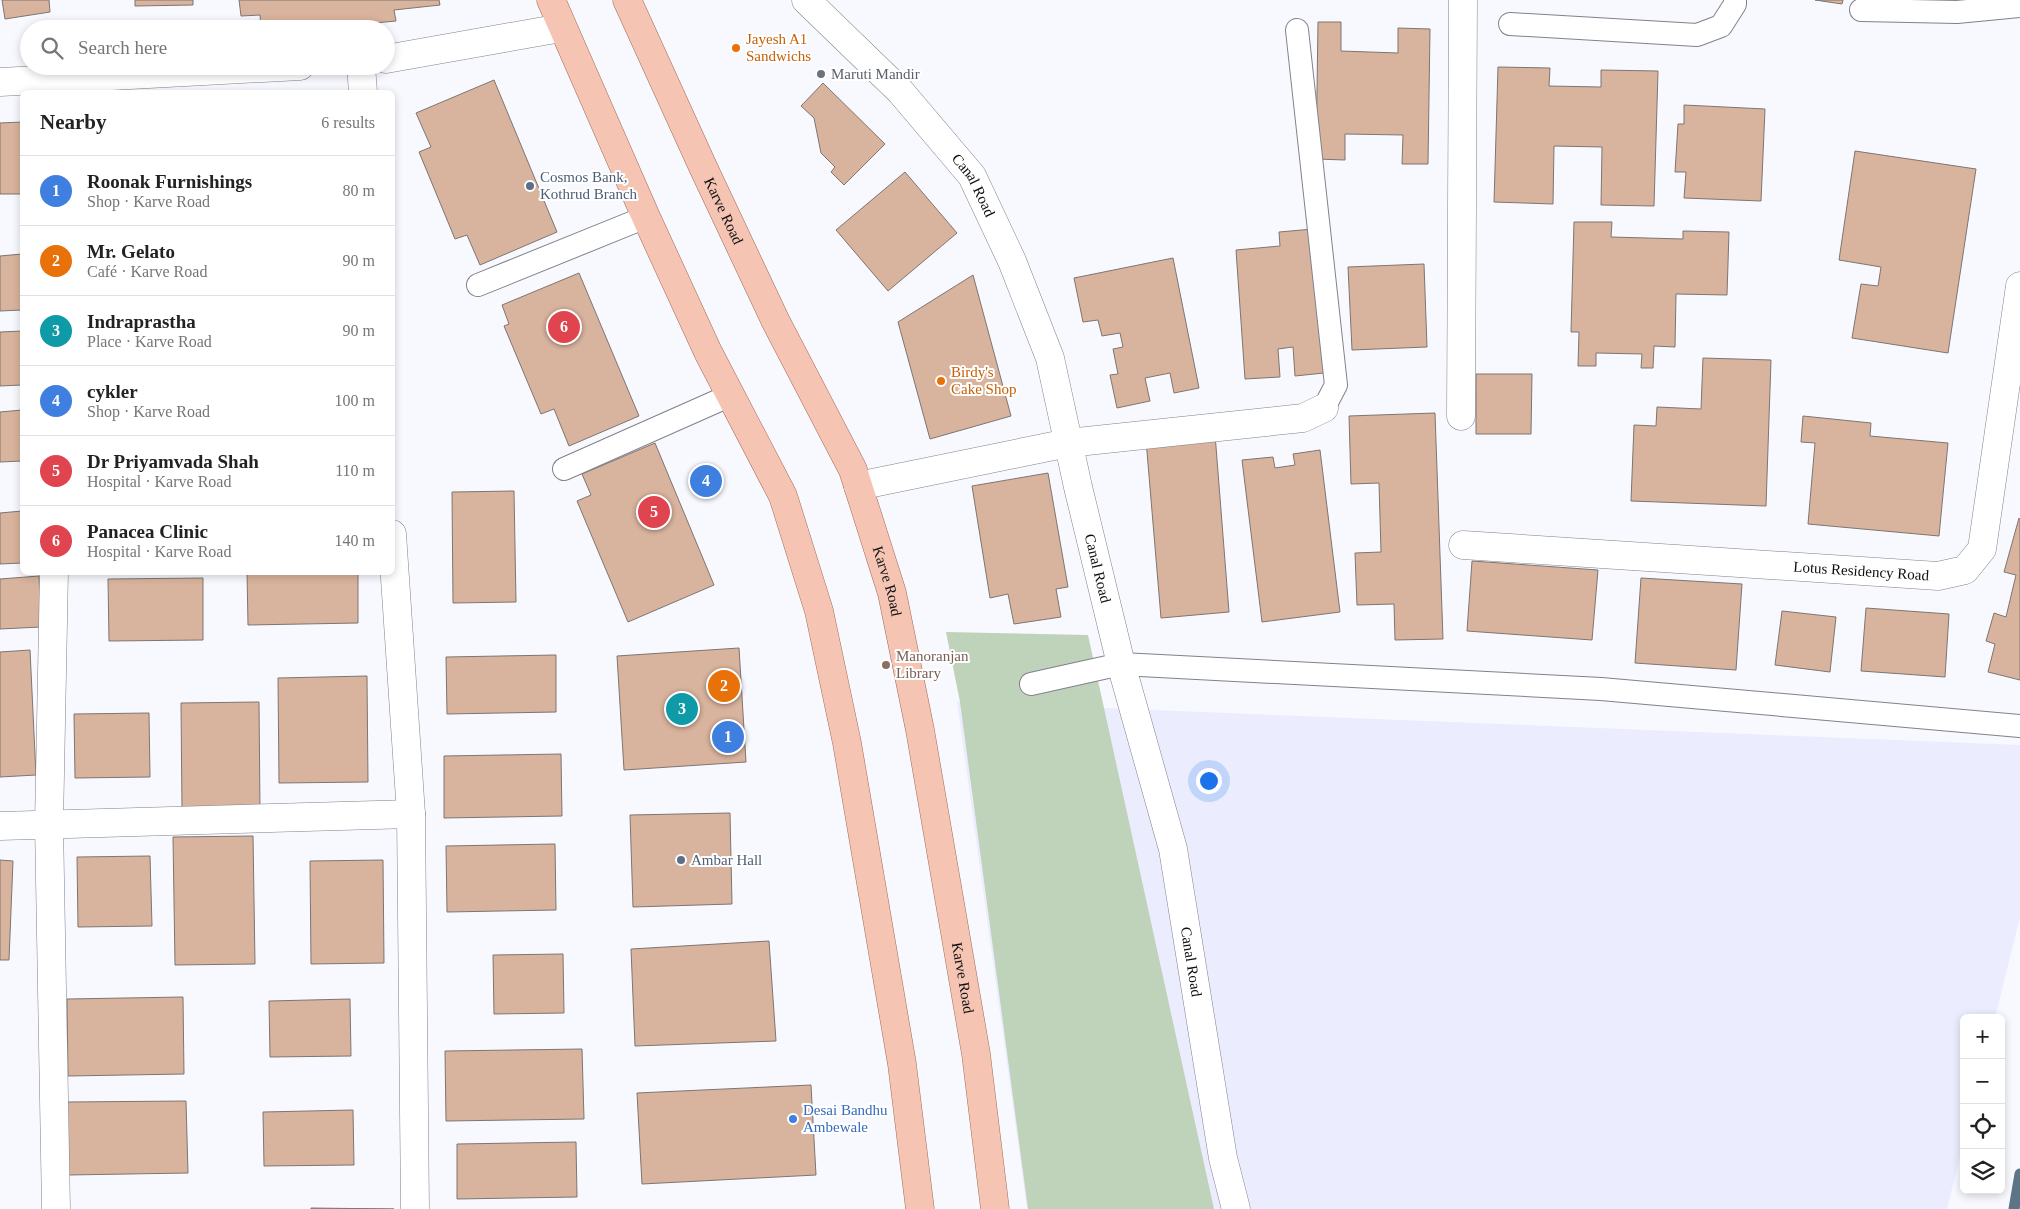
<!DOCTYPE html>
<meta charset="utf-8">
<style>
:root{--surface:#fff;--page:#f6f6f6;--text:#222;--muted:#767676;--line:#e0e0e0;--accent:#ea580c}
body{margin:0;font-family:Georgia,serif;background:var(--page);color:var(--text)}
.controls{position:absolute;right:15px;bottom:15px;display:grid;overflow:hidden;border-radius:8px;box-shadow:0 2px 8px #0003}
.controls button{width:45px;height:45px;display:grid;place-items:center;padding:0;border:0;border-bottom:1px solid var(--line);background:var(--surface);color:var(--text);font:25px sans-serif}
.you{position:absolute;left:1208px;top:780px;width:18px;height:18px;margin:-12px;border:4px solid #fff;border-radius:50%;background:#1a73e8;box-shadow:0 0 0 8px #1a73e833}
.badge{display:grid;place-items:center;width:32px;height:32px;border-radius:50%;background:var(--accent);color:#fff;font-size:16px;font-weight:700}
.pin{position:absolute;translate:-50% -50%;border:2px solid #fff;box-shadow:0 1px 5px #0006}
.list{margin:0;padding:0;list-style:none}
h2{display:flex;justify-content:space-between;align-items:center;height:65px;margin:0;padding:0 20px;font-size:21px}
h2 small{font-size:16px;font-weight:400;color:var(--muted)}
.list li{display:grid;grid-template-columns:32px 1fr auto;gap:15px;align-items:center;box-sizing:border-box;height:70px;padding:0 20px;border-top:1px solid var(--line)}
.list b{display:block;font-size:19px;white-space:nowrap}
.list p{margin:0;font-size:16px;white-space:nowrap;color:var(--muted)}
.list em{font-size:16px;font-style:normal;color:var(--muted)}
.icon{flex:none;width:28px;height:28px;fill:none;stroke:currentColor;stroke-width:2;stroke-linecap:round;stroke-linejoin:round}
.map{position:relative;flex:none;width:2020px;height:1209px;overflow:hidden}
.search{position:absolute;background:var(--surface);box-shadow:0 2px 8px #0003;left:20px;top:20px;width:375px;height:55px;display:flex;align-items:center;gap:12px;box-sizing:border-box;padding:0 18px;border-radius:28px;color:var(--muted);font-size:19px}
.panel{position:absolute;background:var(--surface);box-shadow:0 2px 8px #0003;left:20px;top:90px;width:375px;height:485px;border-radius:8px}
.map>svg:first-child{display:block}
.built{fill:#ebedfe}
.green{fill:#bed3b9}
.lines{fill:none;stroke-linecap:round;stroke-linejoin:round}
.stream{stroke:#5d7386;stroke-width:11}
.building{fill:#d8b39d;stroke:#7e7571}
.service-casing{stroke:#81818a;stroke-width:24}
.minor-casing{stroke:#81818a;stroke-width:29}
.tertiary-casing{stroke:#81818a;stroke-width:29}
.primary-casing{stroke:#a16b58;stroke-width:29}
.service{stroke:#fff;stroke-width:22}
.minor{stroke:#fff;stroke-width:28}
.tertiary{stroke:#fff;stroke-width:28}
.primary{stroke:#f5c4b2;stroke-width:28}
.food-dot{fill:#e8710a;stroke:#fff;stroke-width:2}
.worship-dot{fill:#6b7280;stroke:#fff;stroke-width:2}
.service-dot{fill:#5c6f8a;stroke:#fff;stroke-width:2}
.education-dot{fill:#8d6e63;stroke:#fff;stroke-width:2}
.shop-dot{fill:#3f7fe0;stroke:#fff;stroke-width:2}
.labels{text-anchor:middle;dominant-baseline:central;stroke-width:4;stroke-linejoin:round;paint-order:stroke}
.food-label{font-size:15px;fill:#c56008;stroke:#fff;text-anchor:start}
.worship-label{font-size:15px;fill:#5b616d;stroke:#fff;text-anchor:start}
.service-label{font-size:15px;fill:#4e5e75;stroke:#fff;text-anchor:start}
.street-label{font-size:15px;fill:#0f0f12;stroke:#fff}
.education-label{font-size:15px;fill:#785e54;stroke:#fff;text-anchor:start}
.shop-label{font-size:15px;fill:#366cbe;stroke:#fff;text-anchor:start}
</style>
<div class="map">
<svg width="2020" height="1209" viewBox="0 0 2020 1209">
<rect width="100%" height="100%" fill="#f8f9ff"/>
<path class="built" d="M 957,702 L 2020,745 L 2020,917 L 1995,1018 L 1964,1018 L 1964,1141 L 1947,1209 L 1027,1209 Z"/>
<path class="green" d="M 946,632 L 1088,635 L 1214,1209 L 1028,1209 L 960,702 Z"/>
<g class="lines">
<path class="stream" d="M 2014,1209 L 2020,1174"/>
</g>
<path class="building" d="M 2,0 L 49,0 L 50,12 L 5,19 Z
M 135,0 L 193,0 L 193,5 L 135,6 Z
M 239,0 L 439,0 L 440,5 L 394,10 L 396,21 L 311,29 L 261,29 L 260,15 L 241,16 Z
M 1815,0 L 1843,0 L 1842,4 Z
M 1318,22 L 1341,22 L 1341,51 L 1398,53 L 1398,28 L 1430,29 L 1428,164 L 1402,164 L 1403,135 L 1345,134 L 1345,160 L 1316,159 Z
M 1498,67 L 1550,68 L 1549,86 L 1601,87 L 1601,70 L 1658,71 L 1654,206 L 1601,205 L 1602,147 L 1554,146 L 1553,204 L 1494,202 Z
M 494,80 L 557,232 L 480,265 L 467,235 L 455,239 L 419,152 L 431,147 L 416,113 Z
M 823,83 L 885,144 L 844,185 L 831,172 L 835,167 L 821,153 L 814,118 L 801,106 Z
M 1684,105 L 1765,109 L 1761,201 L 1684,198 L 1686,172 L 1675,172 L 1678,124 L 1684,124 Z
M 22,122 L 22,194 L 0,194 L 0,123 Z
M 1855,151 L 1976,169 L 1948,353 L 1852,338 L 1861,284 L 1878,286 L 1881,267 L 1839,260 Z
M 905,172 L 957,233 L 888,291 L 836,230 Z
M 1574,222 L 1612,222 L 1611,237 L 1683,239 L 1683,231 L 1729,232 L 1727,295 L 1676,294 L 1675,347 L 1654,346 L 1653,368 L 1641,368 L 1642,354 L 1596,353 L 1596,366 L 1578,366 L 1579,332 L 1571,332 Z
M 1313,229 L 1324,373 L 1295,376 L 1293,347 L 1278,349 L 1280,377 L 1245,379 L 1236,250 L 1280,246 L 1279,232 Z
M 22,254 L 22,310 L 0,311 L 0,256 Z
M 1173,258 L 1199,388 L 1174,393 L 1170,373 L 1145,378 L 1150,401 L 1117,408 L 1110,375 L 1118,374 L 1113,349 L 1123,347 L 1120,333 L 1102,336 L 1098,320 L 1083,322 L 1074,278 Z
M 1424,264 L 1427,347 L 1352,350 L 1348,267 Z
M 579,273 L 639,416 L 569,446 L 554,409 L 541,414 L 504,326 L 509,324 L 502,305 Z
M 973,275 L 1011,416 L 930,439 L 898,322 Z
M 22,331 L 22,385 L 0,386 L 0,332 Z
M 1703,358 L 1771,360 L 1766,506 L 1631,501 L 1634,425 L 1656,426 L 1657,407 L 1701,409 Z
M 1476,374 L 1532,374 L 1531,434 L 1476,434 Z
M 22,410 L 22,461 L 0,462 L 0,412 Z
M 1435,413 L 1443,639 L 1395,640 L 1394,604 L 1357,605 L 1355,553 L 1381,552 L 1379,483 L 1351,484 L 1349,416 Z
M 1803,416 L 1871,423 L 1870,436 L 1948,443 L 1939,536 L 1808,524 L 1815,443 L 1801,442 Z
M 1215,434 L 1229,612 L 1161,618 L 1146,440 Z
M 655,443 L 714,585 L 628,622 L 577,501 L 591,495 L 582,474 Z
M 1320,450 L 1340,612 L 1262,622 L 1242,460 L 1273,457 L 1275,468 L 1295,465 L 1293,454 Z
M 1048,473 L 1068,587 L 1056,589 L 1061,617 L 1014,624 L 1008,594 L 990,598 L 972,486 Z
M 514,491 L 516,602 L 453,603 L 452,492 Z
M 22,511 L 22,563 L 0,564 L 0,513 Z
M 2019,518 L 2020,519 L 2020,680 L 1988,672 L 1995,644 L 1986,641 L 1994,613 L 2006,617 L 2016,575 L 2004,572 Z
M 1472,561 L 1598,570 L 1592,640 L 1467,631 Z
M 247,572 L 358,572 L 358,623 L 248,625 Z
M 39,576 L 41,627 L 0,629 L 0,579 Z
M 203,578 L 203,640 L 109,641 L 108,579 Z
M 1641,578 L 1742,584 L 1736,670 L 1635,663 Z
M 1866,608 L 1949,614 L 1945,677 L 1861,671 Z
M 1782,611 L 1836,617 L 1830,672 L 1775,665 Z
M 739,648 L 746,762 L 624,770 L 617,656 Z
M 30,650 L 36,775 L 0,777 L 0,652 Z
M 556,655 L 556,712 L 447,714 L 446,657 Z
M 367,676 L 368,782 L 279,783 L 278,678 Z
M 259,702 L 260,810 L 182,811 L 181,703 Z
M 149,713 L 150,777 L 75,778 L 74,714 Z
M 561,754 L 562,816 L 444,818 L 444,756 Z
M 730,813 L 732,904 L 633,907 L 630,815 Z
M 253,836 L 255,964 L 175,965 L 173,837 Z
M 555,844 L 556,910 L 447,912 L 446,846 Z
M 150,856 L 152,926 L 78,927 L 77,857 Z
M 0,860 L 13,861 L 9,960 L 0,960 Z
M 383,860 L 384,963 L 311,964 L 310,861 Z
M 769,941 L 776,1041 L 635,1046 L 631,949 Z
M 563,954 L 564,1013 L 494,1014 L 493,955 Z
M 183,997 L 184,1074 L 68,1076 L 67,999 Z
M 350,999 L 351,1056 L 270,1057 L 269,1001 Z
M 582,1049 L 584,1119 L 446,1121 L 445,1051 Z
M 811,1085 L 816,1175 L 642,1184 L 637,1093 Z
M 186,1101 L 188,1173 L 68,1175 L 67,1102 Z
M 353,1110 L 354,1165 L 264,1166 L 263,1112 Z
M 576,1142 L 577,1197 L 457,1199 L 457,1144 Z
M 311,1208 L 394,1209 L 311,1209 Z"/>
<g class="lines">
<defs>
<path id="service" d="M 1861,10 L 1957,12 L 2020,6
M 1510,24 L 1697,35 L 1721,26 L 1735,4 L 1735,0
M 1297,30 L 1336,385 L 1324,408
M 478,285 L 646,217
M 564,469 L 731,395
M 1031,684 L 1121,664 L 1601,689 L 2020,726"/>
<g id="minor">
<path d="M 361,66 L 363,92"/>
<path d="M 1461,416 L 1463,0"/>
<path d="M 858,486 L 1068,443 L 1303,418 L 1324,408"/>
<path d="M 392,534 L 411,814 L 415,1209"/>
<path id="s1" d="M 1463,545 L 1938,576 L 1965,570 L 1982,549 L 2020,286"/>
<path d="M 54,572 L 49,824 L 56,1209"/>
<path d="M 0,826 L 411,814"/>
</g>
<g id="tertiary">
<path id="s2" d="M 806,0 L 900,91 L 972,176 L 1012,261 L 1050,358 L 1078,487 L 1121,664 L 1173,849 L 1223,1158 L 1236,1209"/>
<path d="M 386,59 L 561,28"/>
<path d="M 0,82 L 300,66"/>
</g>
<g id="primary">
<path d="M 551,0 L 646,217 L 708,352 L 783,496 L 819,611 L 847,743 L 902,1064 L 920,1209"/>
<path id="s3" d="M 627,0 L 703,167 L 776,322 L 853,470 L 892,593 L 920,730 L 976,1054 L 995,1209"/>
</g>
</defs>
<use href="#service" class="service-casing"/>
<use href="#minor" class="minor-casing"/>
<use href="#tertiary" class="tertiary-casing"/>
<use href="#primary" class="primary-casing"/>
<use href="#service" class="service"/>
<use href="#minor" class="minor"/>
<use href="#tertiary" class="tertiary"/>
<use href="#primary" class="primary"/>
</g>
<g class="food-dot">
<circle cx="736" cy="48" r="5"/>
<circle cx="941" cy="381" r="5"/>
</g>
<circle class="worship-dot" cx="821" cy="74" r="5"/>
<g class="service-dot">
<circle cx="530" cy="186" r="5"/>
<circle cx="681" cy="860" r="5"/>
</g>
<circle class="education-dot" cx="886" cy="665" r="5"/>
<circle class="shop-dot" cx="793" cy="1119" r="5"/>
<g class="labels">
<g class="food-label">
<text x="746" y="39">Jayesh A1<tspan x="746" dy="17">Sandwichs</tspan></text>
<text x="951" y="372">Birdy's<tspan x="951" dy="17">Cake Shop</tspan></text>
</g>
<g class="worship-label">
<text x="831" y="74">Maruti Mandir</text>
</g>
<g class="service-label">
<text x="540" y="177">Cosmos Bank,<tspan x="540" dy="17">Kothrud Branch</tspan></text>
<text x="691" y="860">Ambar Hall</text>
</g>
<g class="street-label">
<text stroke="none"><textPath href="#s2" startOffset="251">Canal Road</textPath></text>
<text stroke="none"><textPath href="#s3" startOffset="232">Karve Road</textPath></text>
<text stroke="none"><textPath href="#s2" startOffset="656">Canal Road</textPath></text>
<text stroke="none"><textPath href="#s1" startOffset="399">Lotus Residency Road</textPath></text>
<text stroke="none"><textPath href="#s3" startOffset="638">Karve Road</textPath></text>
<text stroke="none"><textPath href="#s2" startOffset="1061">Canal Road</textPath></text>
<text stroke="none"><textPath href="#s3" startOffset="1042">Karve Road</textPath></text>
</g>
<g class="education-label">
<text x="896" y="656">Manoranjan<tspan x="896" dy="17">Library</tspan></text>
</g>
<g class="shop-label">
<text x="803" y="1110">Desai Bandhu<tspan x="803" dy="17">Ambewale</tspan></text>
</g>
</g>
</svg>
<div class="controls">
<button>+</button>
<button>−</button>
<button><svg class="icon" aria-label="locate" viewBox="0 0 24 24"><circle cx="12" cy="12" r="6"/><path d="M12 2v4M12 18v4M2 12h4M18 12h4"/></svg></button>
<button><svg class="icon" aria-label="layers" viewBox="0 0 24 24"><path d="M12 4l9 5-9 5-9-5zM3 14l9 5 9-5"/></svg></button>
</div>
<div class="you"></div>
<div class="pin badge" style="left:728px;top:737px;background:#3f7fe0">1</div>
<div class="pin badge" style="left:724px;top:686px;background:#e8710a">2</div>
<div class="pin badge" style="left:682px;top:709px;background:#0f9aa8">3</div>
<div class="pin badge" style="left:706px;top:481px;background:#3f7fe0">4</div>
<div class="pin badge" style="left:654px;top:512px;background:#e0444e">5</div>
<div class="pin badge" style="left:564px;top:327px;background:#e0444e">6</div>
<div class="search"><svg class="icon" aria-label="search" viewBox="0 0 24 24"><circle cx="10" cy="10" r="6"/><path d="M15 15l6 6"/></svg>Search here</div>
<section class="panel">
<h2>Nearby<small>6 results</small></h2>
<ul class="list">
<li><span class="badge" style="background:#3f7fe0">1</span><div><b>Roonak Furnishings</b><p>Shop · Karve Road</p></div><em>80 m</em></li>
<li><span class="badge" style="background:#e8710a">2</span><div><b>Mr. Gelato</b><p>Café · Karve Road</p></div><em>90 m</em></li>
<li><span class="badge" style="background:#0f9aa8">3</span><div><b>Indraprastha</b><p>Place · Karve Road</p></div><em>90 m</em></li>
<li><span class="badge" style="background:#3f7fe0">4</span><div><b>cykler</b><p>Shop · Karve Road</p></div><em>100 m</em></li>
<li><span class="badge" style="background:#e0444e">5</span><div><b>Dr Priyamvada Shah</b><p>Hospital · Karve Road</p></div><em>110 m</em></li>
<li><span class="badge" style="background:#e0444e">6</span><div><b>Panacea Clinic</b><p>Hospital · Karve Road</p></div><em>140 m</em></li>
</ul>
</section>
</div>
